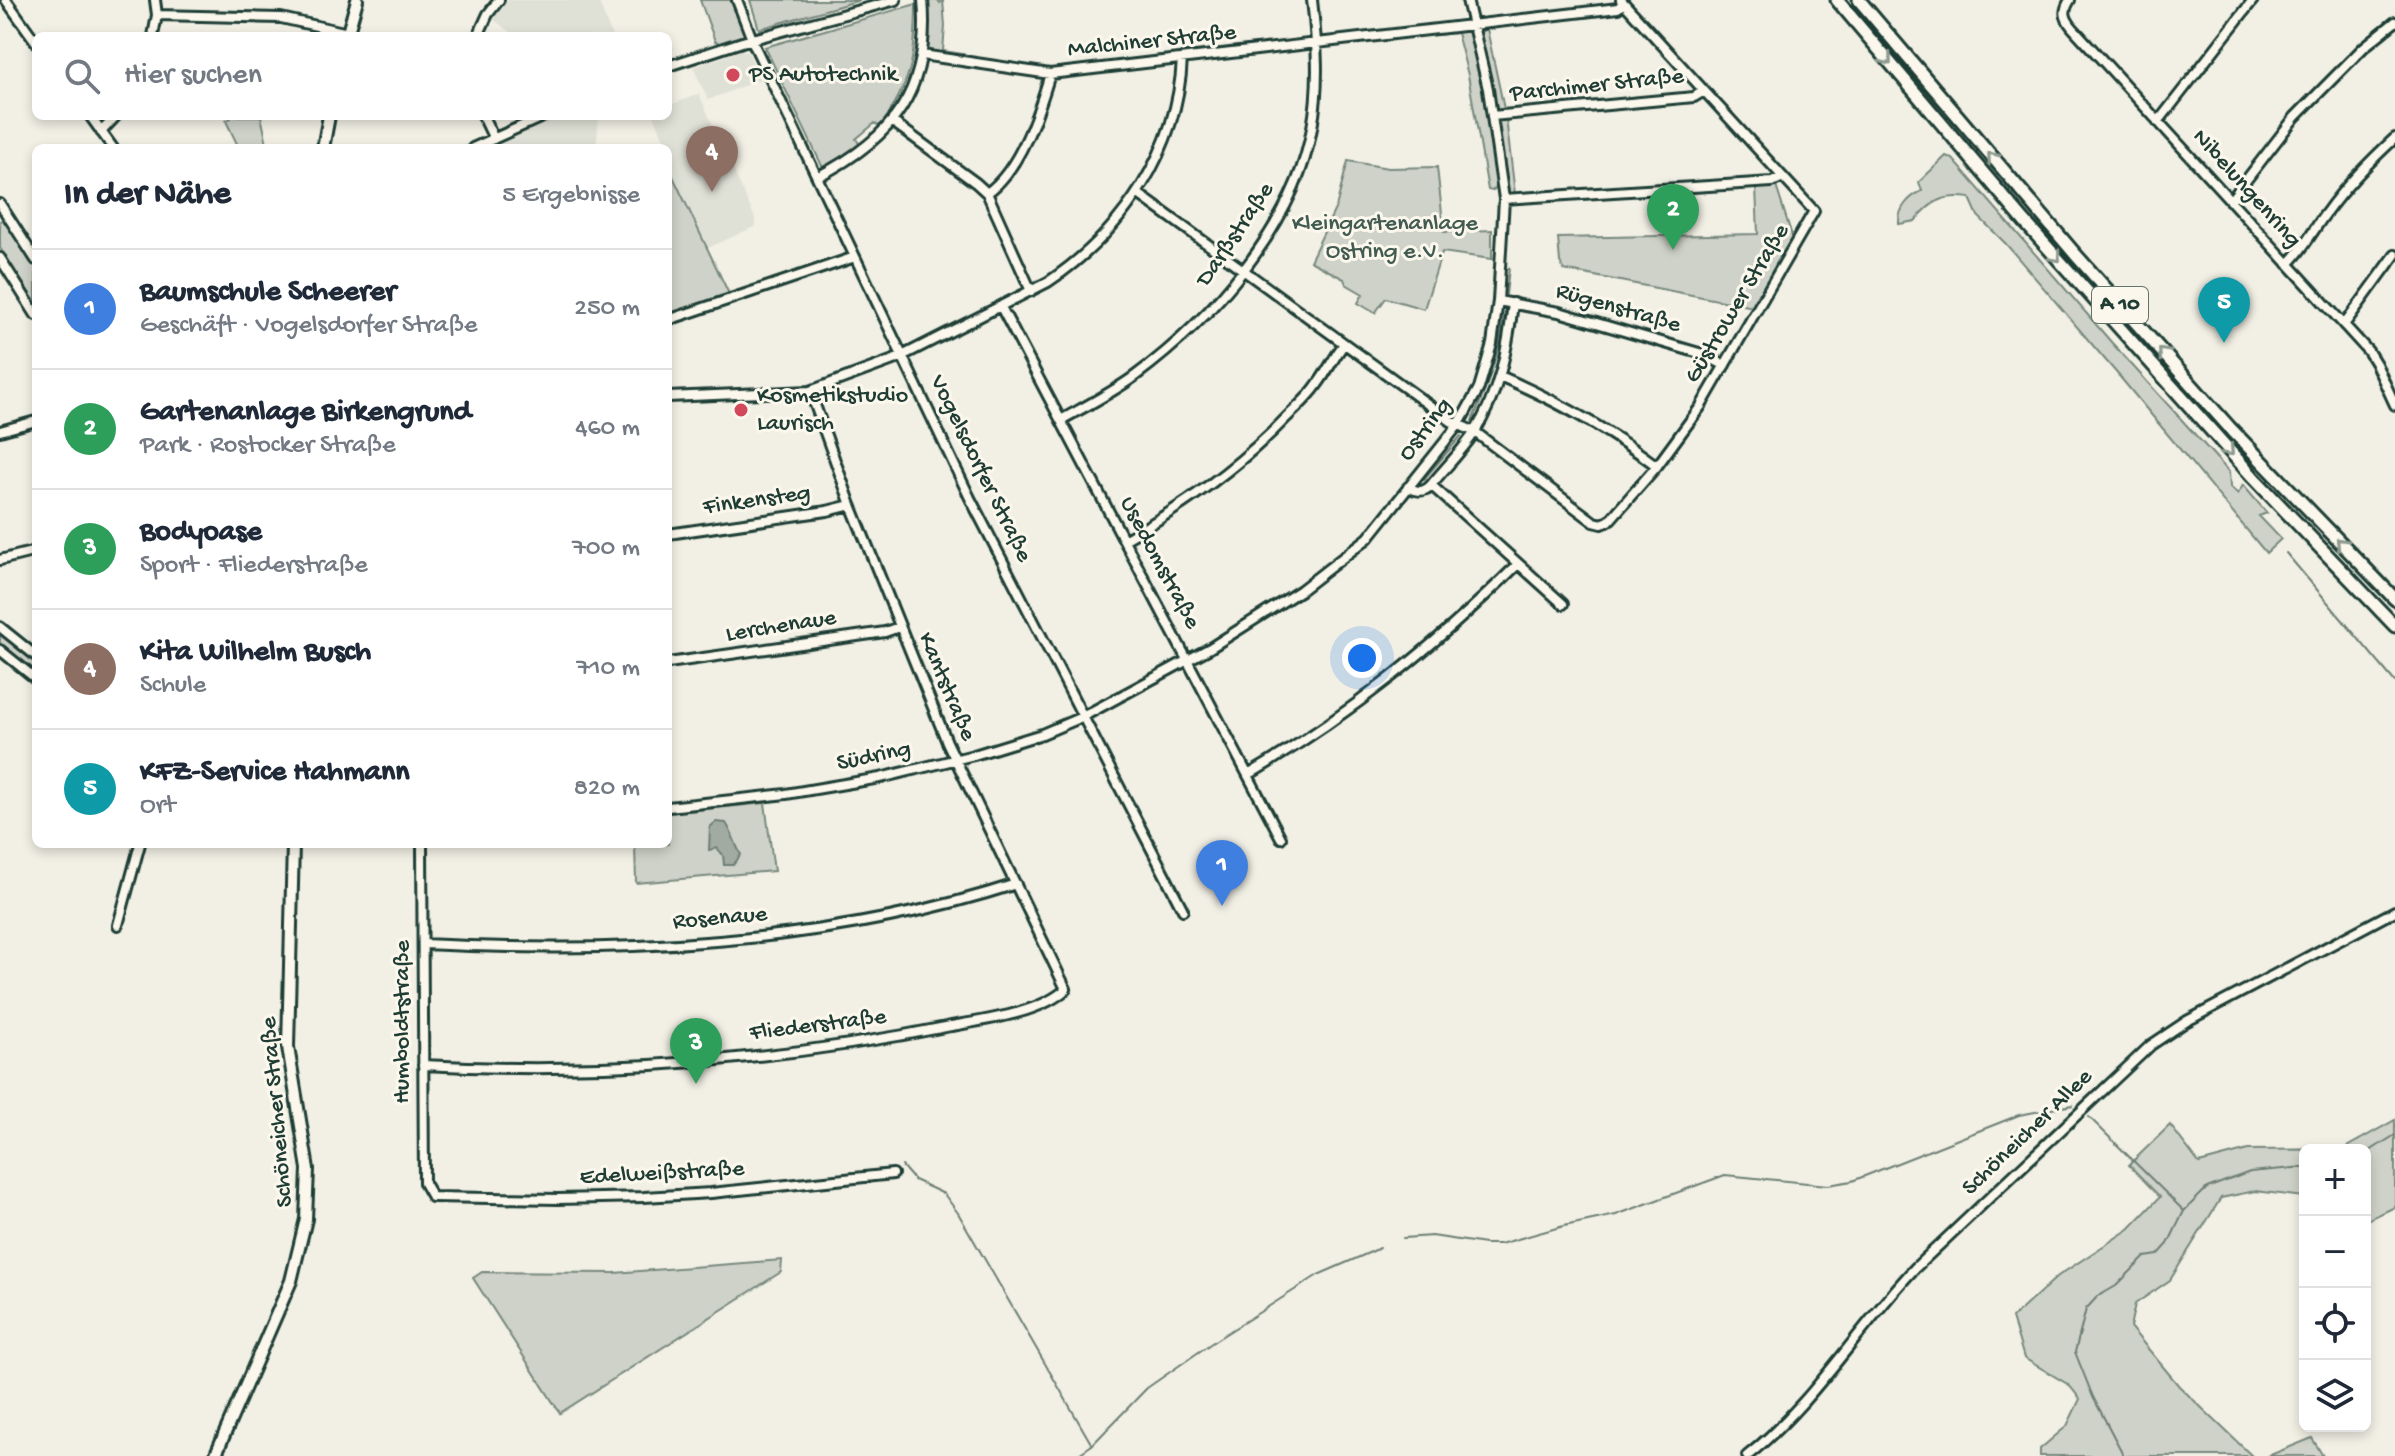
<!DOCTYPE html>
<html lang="de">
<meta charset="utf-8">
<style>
:root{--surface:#fff;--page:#f6f6f7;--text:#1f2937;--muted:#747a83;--line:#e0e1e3;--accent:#d93025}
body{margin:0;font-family:"Gochi Hand",sans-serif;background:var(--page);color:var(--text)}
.controls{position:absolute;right:24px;bottom:24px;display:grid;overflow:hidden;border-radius:12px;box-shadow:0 4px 12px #0003}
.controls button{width:72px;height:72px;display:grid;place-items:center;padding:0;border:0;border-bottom:2px solid var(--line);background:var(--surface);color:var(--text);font:40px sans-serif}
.you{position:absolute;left:1362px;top:658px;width:28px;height:28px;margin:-20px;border:6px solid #fff;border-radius:50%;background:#1a73e8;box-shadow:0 0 0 12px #1a73e833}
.badge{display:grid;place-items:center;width:52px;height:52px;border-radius:50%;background:var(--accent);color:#fff;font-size:26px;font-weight:700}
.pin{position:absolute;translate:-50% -66px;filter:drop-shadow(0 2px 4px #0008)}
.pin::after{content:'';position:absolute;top:42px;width:28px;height:24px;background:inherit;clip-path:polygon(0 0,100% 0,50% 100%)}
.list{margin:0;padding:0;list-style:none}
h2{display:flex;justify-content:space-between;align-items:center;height:104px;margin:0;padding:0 32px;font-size:34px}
h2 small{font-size:26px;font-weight:400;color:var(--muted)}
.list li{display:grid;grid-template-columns:52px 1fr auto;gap:24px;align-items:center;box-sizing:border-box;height:120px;padding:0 32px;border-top:2px solid var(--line)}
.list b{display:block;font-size:30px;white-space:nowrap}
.list p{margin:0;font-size:26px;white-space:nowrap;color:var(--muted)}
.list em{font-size:26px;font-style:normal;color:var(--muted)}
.icon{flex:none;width:44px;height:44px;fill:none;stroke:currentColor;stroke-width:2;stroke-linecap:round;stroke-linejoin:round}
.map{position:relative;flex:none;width:2395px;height:1456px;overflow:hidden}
.search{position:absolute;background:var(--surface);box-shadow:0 4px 12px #0003;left:32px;top:32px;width:640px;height:88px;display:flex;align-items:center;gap:20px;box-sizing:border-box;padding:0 28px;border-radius:12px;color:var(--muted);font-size:30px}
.panel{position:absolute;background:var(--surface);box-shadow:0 4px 12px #0003;left:32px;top:144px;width:640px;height:704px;border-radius:12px}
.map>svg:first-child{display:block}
.built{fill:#e0e1d6}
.green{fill:#cfd2c8;stroke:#77887e;stroke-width:2}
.water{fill:#a2aba1;stroke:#6e7f75;stroke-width:2}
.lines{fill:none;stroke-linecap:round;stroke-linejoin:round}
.stream{stroke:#6e7f75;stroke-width:2}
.minor-casing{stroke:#1f3d34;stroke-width:14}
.major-casing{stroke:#1f3d34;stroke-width:16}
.highway-casing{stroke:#1f3d34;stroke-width:17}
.minor{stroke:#fbf7ec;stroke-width:8}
.major{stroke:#fbf7ec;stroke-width:10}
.highway{stroke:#fbf7ec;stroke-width:11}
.oneway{stroke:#8d9a90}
.poi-dot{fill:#d1495b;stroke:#fbf7ec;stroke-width:3}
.labels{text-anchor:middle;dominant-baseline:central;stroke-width:6;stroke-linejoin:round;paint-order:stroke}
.shield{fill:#fbf7ec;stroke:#61756b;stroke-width:2}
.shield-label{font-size:22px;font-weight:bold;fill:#1f3d34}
.street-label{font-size:24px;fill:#1f3d34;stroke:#fbf7ec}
.poi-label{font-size:24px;fill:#1f3d34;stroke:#fbf7ec;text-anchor:start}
.park-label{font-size:24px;fill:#425b52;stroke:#fbf7ec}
</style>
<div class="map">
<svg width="2395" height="1456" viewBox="0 0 2395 1456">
<rect width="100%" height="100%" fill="#f2f0e5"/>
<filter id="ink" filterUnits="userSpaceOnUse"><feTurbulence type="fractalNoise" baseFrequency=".0125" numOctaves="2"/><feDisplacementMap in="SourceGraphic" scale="16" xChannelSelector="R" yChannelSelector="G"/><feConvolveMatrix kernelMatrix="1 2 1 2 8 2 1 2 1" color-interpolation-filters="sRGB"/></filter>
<g filter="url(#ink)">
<path class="built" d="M 508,0 L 598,0 L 612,36 L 515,36 L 493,19 Z
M 743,50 L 748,52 L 761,79 L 708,100 L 693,67 Z
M 699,94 L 755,218 L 756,226 L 708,248 L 668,164 L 668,153 L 670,152 L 654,116 L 668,116 L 668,106 Z
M 561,116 L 599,116 L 596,148 L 489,148 Z"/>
<path class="green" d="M 700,0 L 733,0 L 745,33 L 742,39 L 723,45 L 715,41 Z
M 750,0 L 860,0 L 759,29 Z
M 938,0 L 940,3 L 943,0 L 945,26 L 943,51 L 963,54 L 961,58 L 928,51 L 928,1 Z
M 916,4 C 916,59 911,82 880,127 L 875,123 L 856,139 L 861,146 L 848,156 L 823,168 L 765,47 Z
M 1467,29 L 1472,33 L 1490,119 L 1498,186 L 1492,191 L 1488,190 L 1468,75 L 1457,33 L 1437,35 L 1437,32 Z
M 1487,29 L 1504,109 L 1498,110 L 1495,106 L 1480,32 Z
M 231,116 L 261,116 L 268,148 L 239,148 L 226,121 L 231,118 Z
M 1506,118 L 1515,194 L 1509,195 L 1498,121 Z
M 1946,156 L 1953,159 L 2112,343 L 2229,472 L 2230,487 L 2238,494 L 2243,485 L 2267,513 L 2259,516 L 2281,539 L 2266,553 L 2120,377 L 2006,244 L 1978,216 L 1970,198 C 1942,194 1932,201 1915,221 L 1899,224 C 1898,208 1909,197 1922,191 L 1919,182 Z
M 1348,161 L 1388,168 L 1437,167 L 1444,232 L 1492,230 L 1492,259 L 1442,252 L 1424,309 L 1386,298 L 1375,313 L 1358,303 L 1363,294 L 1346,284 L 1344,279 L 1310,261 L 1336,207 Z
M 668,166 L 729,294 L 668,314 Z
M 1776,186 L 1793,239 L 1753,307 L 1564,270 L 1560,262 L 1558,238 L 1758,234 L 1756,187 Z
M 5,217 L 36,265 L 36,303 L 0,248 L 0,221 Z
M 0,632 L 36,662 L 36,675 L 0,645 Z
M 765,803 L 774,871 L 636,883 L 635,844 L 668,844 L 668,813 Z
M 2395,1120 L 2395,1207 L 2365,1221 L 2365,1150 L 2305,1150 L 2305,1197 L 2255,1191 L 2221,1198 L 2170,1280 L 2135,1304 L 2130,1327 L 2179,1386 L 2252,1456 L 2040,1456 L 2040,1449 L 2067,1426 L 2080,1399 L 2069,1385 L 2024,1358 L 2012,1318 L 2058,1276 L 2129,1229 L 2160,1197 L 2129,1165 L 2170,1125 L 2199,1163 L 2248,1150 L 2343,1149 Z
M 782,1260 L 781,1272 L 560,1413 L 473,1278 L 482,1272 L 614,1273 Z
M 2312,1438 L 2323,1456 L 2268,1456 Z"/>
<path class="water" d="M 716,822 L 726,823 C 733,834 735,844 741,855 L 733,865 L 724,865 L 723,855 L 717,848 L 709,850 L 710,827 Z"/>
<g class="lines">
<path class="stream" d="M 1506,294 L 1509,268
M 1472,421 C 1489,384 1499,352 1505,312
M 1424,479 L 1461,436
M 2286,553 L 2395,682
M 2089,1117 L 2184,1211
M 2365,1154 L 2395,1135
M 902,1166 L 914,1180 L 944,1194 L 958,1213 L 1092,1445
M 1403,1238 L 1432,1236 L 1485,1244 L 1500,1244 L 1564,1226 L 1616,1215 L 1725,1175 L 1828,1185 L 1852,1181 L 2019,1115 L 2073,1105
M 1076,1456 L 1092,1445 L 1147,1388 L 1216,1340 L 1318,1275 L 1380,1248
M 2124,1456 L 2093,1397 L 2075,1352 L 2086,1309 L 2097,1297 L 2116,1286 L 2145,1257 L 2158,1255 L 2168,1244 L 2184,1211 L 2207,1188 L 2250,1172 L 2305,1167"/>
<defs>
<path id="minor" d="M 6,0 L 36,42
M 737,0 L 755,47 L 970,498 L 1183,910
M 2070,0 C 2063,11 2064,17 2072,27 L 2368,351 L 2376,364 L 2395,405
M 157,15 L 281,18 L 348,33
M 153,36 L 157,15 L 155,0
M 478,36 L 488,14 L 499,0
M 922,55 L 1050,74 L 1618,8 L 1623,3
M 668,66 L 742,42 L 896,0
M 90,116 L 113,148
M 483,116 L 494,139
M 1492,116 L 1694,97 L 1704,91
M 893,122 L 976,183 L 987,193 L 1031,291
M 2158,122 L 2253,0
M 101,132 L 116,116
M 473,148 L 544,116
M 817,177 C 894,138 931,89 923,0
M 987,193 C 1020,170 1039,111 1050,74
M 1137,193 L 1451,421 L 1475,432 L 1594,522 L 1602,524 L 1609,521 L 1657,466 L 1701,406 L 1814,211 L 1621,0
M 1504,199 L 1772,182 L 1783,177
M 2230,201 L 2295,117 L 2364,47 L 2395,22
M 0,204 L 36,260
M 0,258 L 36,315
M 2288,264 C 2304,249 2313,230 2326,213 C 2346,185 2370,161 2395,138
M 1498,301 L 1559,312 L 1699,353 L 1725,365
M 1001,307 L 1281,838
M 668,320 L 855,257
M 2344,325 L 2395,255
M 1500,376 C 1555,400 1609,430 1657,466
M 668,397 L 810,391 L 896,359 L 1048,282 C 1123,232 1178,150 1182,59
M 1061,420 C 1086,406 1112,393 1135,376 C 1211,320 1296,224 1312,128 C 1320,84 1317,43 1312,0
M 0,431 L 36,421
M 1431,485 C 1445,468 1462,451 1474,433 C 1499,394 1508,348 1513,303
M 1408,487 C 1417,492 1424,493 1431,485 L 1563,604
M 668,534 L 827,511 L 851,505
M 1124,540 C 1184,506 1239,467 1287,417 C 1297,407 1309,397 1317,385 C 1327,372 1334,357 1344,344
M 0,560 L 36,551
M 0,627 L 36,656
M 0,650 L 36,679
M 668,663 L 885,632 L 899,627
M 1248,775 C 1350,715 1434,647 1518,564
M 668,807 L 786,794 L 880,778 L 974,755 L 1042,734 L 1082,717 L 1210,648 L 1301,590 L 1368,538 L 1459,424 L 1479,388 L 1492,344 L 1498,301 L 1504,199 L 1488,89 L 1467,0
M 422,844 L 424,1183 L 432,1197 L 558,1199 L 644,1197 L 711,1193 L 893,1174
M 118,925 L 140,844
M 423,944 C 619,954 828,945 1016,884
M 423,1065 C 599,1075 778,1061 951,1026 C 985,1020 1041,1013 1066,989 L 947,742 L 851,505 L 810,391
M 1747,1456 C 1814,1403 1857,1329 1915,1268 L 2151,1045 L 2187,1021 L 2395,911"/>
<path id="major" d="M 347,36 L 357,0
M 323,148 L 329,116
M 215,1456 L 291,1281 L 306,1219 L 308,1169 L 288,1047 L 293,844"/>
<path id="highway" d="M 1837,0 L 2024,221 L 2253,477 L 2395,626
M 1859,0 L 2075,254 L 2229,427 L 2395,599"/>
</defs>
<use href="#minor" class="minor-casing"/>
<use href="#major" class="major-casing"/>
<use href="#highway" class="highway-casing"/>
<use href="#minor" class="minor"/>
<use href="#major" class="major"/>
<use href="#highway" class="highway"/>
</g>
<defs><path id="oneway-chevron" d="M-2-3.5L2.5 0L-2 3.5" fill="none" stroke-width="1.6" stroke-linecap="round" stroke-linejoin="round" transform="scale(2)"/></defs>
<g class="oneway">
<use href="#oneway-chevron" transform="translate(1887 60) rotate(50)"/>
<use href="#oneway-chevron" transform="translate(1992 157) rotate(-130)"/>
<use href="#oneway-chevron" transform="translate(2056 257) rotate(48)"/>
<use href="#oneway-chevron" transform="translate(2163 353) rotate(-132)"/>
<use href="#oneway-chevron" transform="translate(2229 451) rotate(48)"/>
<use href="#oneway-chevron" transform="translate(2341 543) rotate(-134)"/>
</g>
</g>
<g class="poi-dot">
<circle cx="733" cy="75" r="8"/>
<circle cx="741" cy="410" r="8"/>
</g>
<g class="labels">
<rect class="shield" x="2092" y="287" width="56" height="36" rx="6"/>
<g class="shield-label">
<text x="2120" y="305">A 10</text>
</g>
<g class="street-label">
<text transform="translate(1152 42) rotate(-6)">Malchiner Straße</text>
<text transform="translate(1597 86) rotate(-6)">Parchimer Straße</text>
<text transform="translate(2246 189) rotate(48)">Nibelungenring</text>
<text transform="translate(1236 235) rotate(-56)">Darßstraße</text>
<text transform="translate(1738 304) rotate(-59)">Güstrower Straße</text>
<text transform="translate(1618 309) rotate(16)">Rügenstraße</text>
<text transform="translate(1426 430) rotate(-53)">Ostring</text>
<text transform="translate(980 469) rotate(64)">Vogelsdorfer Straße</text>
<text transform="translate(757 501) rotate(-8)">Finkensteg</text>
<text transform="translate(1159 563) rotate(62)">Usedomstraße</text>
<text transform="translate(781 627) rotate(-9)">Lerchenaue</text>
<text transform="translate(946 687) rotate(67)">Kantstraße</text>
<text transform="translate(874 757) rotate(-12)">Südring</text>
<text transform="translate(720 919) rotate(-5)">Rosenaue</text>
<text transform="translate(403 1022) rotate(-90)">Humboldtstraße</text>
<text transform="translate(818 1026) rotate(-7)">Fliederstraße</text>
<text transform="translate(278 1112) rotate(-95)">Schöneicher Straße</text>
<text transform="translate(2028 1133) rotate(-44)">Schöneicher Allee</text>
<text transform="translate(662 1174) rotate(-3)">Edelweißstraße</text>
</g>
<g class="poi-label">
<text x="749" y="75">PS Autotechnik</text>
<text x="757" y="396">Kosmetikstudio<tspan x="757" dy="28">Laurisch</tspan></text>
</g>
<g class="park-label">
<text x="1385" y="224">Kleingartenanlage<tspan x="1385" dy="28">Ostring e.V.</tspan></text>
</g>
</g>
</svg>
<div class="controls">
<button>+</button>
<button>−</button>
<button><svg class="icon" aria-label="locate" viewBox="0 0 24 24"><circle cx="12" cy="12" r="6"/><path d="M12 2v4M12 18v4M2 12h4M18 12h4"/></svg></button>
<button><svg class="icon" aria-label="layers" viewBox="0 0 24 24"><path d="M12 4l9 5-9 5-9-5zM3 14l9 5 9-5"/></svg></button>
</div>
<div class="you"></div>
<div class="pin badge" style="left:1222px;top:906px;background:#3f7fe0">1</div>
<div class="pin badge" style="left:1673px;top:250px;background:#2e9e5b">2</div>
<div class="pin badge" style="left:696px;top:1084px;background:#2e9e5b">3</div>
<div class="pin badge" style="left:712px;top:192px;background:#8d6e63">4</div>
<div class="pin badge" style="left:2224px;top:343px;background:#0f9aa8">5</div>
<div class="search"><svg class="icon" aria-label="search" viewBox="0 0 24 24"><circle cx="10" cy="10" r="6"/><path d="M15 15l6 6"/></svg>Hier suchen</div>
<section class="panel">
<h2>In der Nähe<small>5 Ergebnisse</small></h2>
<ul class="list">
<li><span class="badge" style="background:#3f7fe0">1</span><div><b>Baumschule Scheerer</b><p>Geschäft · Vogelsdorfer Straße</p></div><em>250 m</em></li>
<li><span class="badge" style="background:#2e9e5b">2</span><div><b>Gartenanlage Birkengrund</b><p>Park · Rostocker Straße</p></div><em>460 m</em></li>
<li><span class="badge" style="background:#2e9e5b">3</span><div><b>Bodyoase</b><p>Sport · Fliederstraße</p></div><em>700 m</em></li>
<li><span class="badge" style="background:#8d6e63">4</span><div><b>Kita Wilhelm Busch</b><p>Schule</p></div><em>710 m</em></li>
<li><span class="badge" style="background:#0f9aa8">5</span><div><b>KFZ-Service Hahmann</b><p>Ort</p></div><em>820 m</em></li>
</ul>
</section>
</div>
